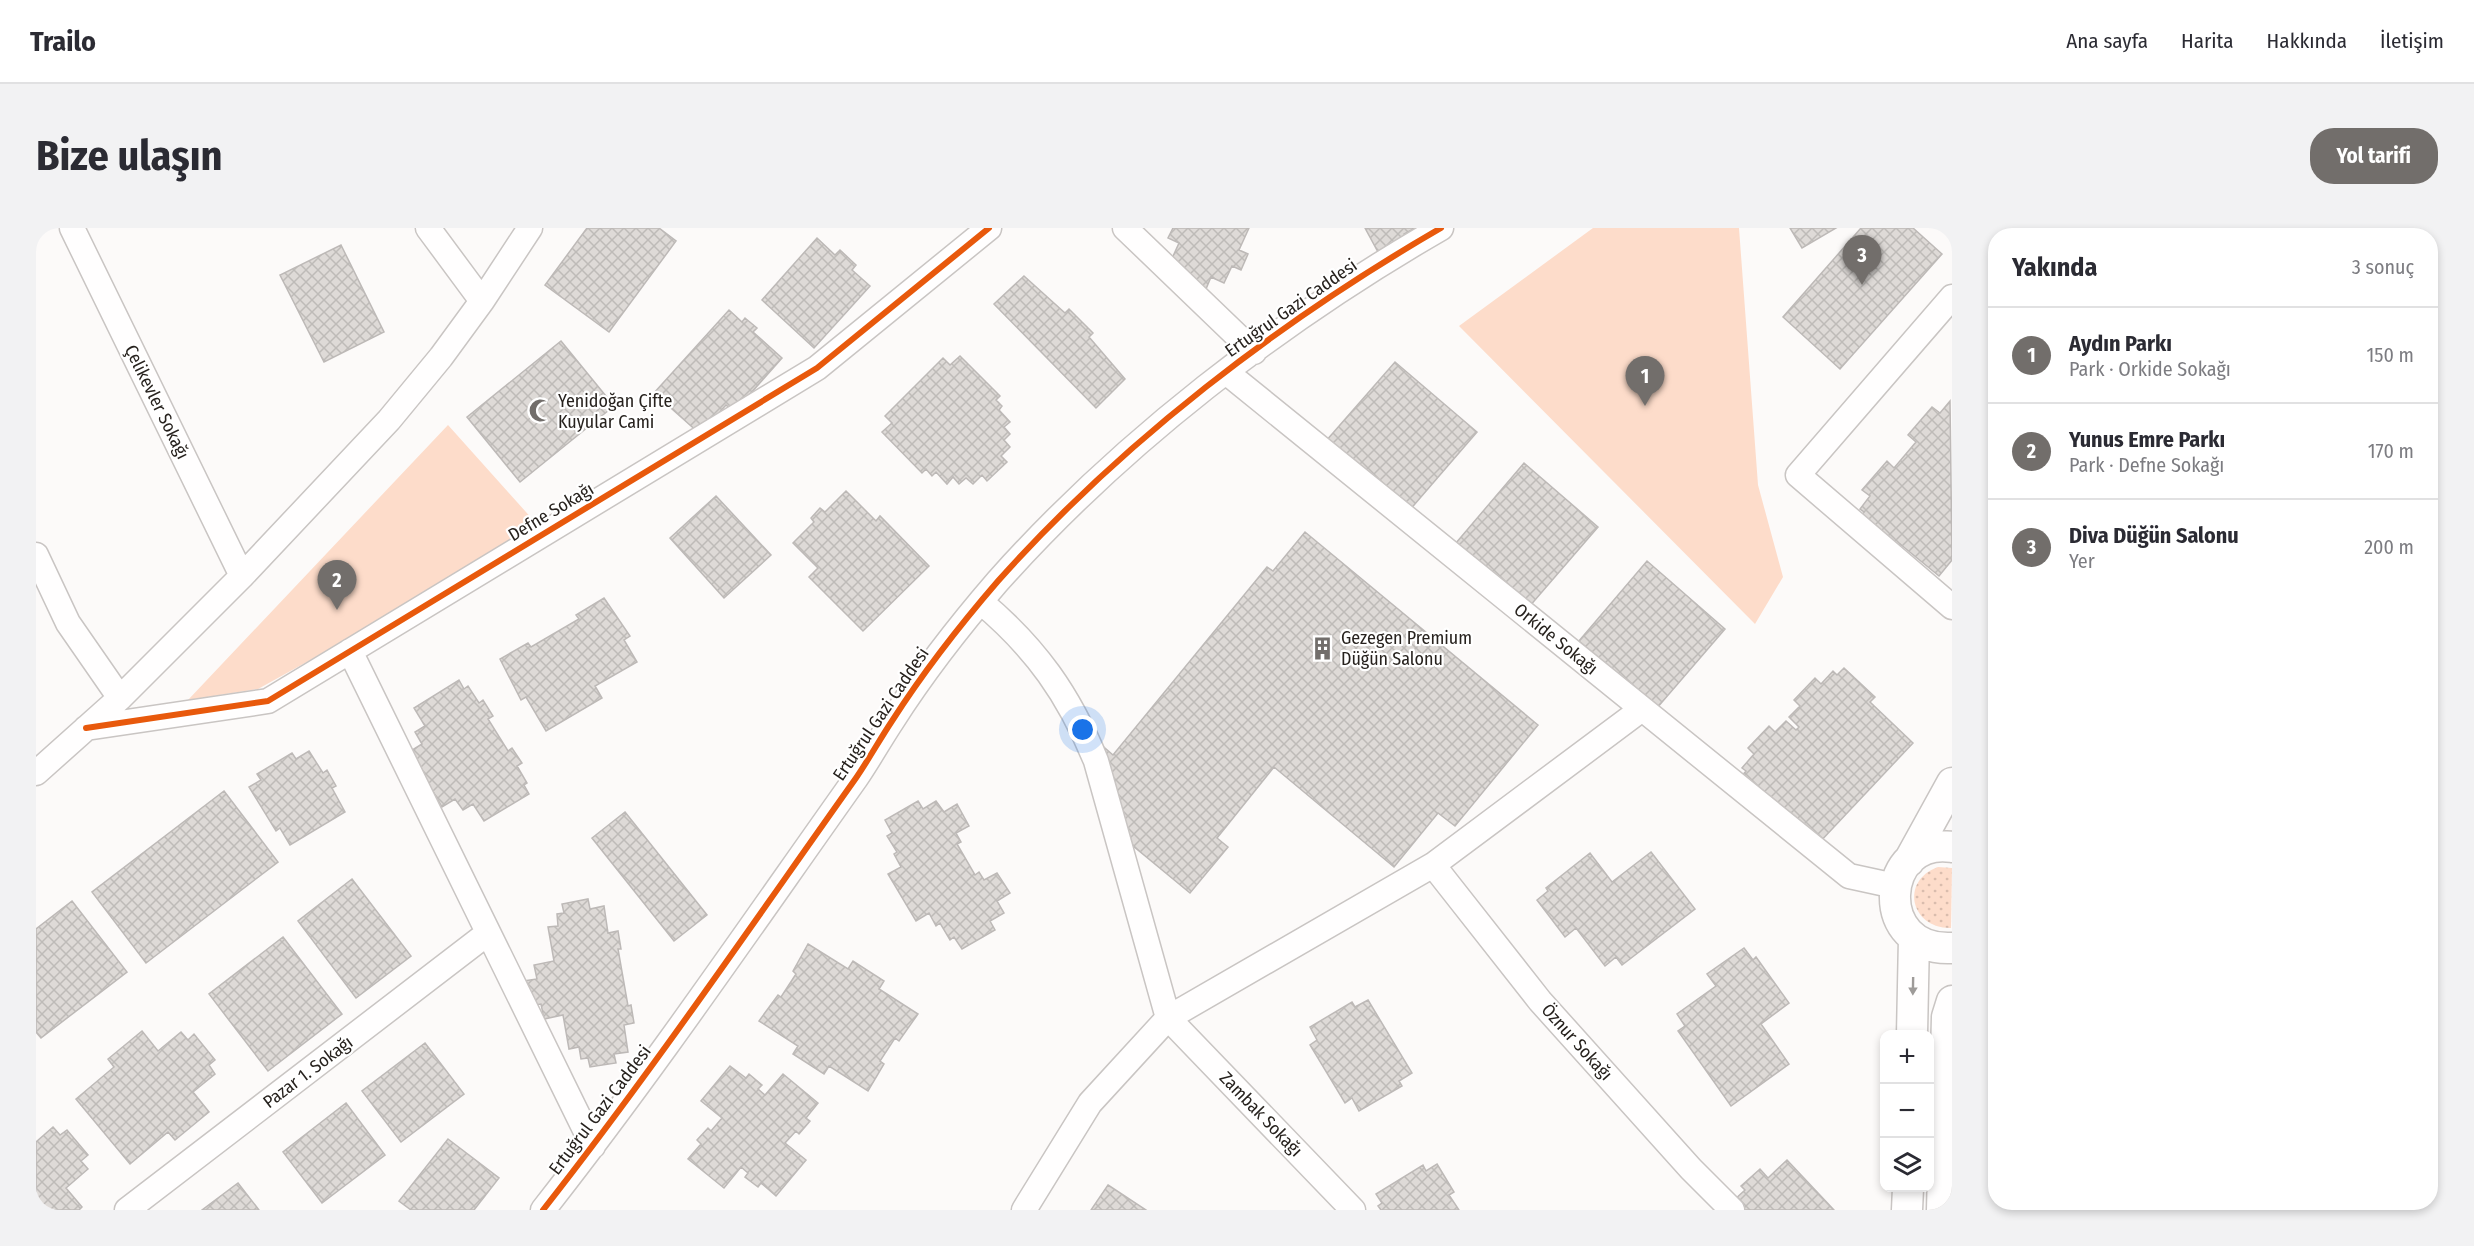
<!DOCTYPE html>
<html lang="tr">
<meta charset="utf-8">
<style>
:root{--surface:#fff;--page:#f2f2f3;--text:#2b2b33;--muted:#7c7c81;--line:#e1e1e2;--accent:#726e6b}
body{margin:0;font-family:"Fira Sans Condensed",sans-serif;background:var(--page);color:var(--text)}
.controls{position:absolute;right:18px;bottom:18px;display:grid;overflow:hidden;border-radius:12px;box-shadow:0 3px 9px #0003}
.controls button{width:54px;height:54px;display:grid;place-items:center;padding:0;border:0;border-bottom:2px solid var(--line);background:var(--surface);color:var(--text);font:30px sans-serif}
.you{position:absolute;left:1047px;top:502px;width:21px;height:21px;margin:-15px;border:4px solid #fff;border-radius:50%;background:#1a73e8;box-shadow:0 0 0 9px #1a73e833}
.badge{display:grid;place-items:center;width:39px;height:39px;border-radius:50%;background:var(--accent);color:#fff;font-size:20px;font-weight:700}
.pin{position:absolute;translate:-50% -50px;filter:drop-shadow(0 2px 3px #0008)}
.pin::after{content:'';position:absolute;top:32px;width:21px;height:18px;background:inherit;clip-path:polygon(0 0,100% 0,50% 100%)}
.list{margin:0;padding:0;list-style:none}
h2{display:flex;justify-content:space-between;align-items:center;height:78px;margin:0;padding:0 24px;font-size:26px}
h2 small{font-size:20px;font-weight:400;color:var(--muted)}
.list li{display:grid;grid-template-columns:39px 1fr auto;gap:18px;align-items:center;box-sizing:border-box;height:96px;padding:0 24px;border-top:2px solid var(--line)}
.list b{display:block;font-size:22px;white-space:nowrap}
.list p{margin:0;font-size:20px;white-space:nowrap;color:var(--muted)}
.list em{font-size:20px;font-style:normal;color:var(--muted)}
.icon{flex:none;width:33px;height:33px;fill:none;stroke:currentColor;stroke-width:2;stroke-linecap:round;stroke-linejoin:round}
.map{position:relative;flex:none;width:1916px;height:982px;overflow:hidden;border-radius:24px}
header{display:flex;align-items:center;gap:36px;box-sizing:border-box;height:84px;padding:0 30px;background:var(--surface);border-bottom:2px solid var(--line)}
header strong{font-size:28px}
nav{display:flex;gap:33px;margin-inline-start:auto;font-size:21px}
.intro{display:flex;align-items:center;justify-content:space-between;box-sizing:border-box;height:144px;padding:0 36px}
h1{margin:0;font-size:42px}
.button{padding:15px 27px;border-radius:24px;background:var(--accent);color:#fff;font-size:21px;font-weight:700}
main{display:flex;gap:36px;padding:0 36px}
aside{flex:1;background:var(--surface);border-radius:24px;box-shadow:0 3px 9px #0003}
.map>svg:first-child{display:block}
.grass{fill:url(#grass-dots)}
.park{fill:#fddcca}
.building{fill:url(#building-cross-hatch);stroke:#bdb9b7;stroke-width:1.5}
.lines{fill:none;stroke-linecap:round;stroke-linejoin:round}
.minor-casing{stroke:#c9c5c3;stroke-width:27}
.tertiary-casing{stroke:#c9c5c3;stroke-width:33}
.minor{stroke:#fffefe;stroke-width:24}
.tertiary{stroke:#fffefe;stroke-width:30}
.cycleway-casing{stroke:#fff;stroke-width:10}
.cycleway{stroke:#e8590c;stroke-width:6}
.oneway{fill:#9e9b99}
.labels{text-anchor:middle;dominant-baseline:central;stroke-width:4.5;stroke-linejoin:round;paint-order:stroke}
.street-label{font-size:18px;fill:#27221e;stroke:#fff}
.poi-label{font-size:18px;fill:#27221e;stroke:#fff;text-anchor:start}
</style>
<header>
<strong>Trailo</strong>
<nav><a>Ana sayfa</a><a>Harita</a><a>Hakkında</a><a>İletişim</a></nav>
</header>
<div class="intro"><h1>Bize ulaşın</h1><a class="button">Yol tarifi</a></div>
<main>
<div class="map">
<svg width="1916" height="982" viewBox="0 0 1916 982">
<defs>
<pattern id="grass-dots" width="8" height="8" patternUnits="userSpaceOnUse" patternTransform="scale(1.5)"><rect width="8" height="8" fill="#fddcca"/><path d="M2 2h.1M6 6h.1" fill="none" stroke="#d9bcad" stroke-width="1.8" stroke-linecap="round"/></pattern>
<pattern id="building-cross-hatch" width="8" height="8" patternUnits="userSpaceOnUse" patternTransform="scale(1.5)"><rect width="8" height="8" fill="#dedad7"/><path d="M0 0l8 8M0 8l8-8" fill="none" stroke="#bebbb8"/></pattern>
</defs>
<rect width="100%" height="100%" fill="#fcfaf9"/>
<path class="grass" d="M 1902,639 L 1916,640 L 1915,700 C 1875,701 1863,653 1902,639 Z"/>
<path class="park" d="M 1557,0 L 1703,0 L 1722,257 L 1747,349 L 1719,396 L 1423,98 Z
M 412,197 L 507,303 L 222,461 L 152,472 Z"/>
<path class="building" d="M 551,0 L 623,0 L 640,13 L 573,104 L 509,57 Z
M 1137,0 L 1213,0 L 1203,22 L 1212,26 L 1205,42 L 1196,38 L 1188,55 L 1175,49 L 1170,61 L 1145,49 L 1133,37 L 1143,15 L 1132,10 Z
M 1329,0 L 1379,0 L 1368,6 L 1370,9 L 1342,24 Z
M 1754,0 L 1800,0 L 1766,20 Z
M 1825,0 L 1877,0 L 1906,26 L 1804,141 L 1747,89 Z
M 781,10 L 799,27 L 804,22 L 820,37 L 816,42 L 834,58 L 778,120 L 726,72 Z
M 305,17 L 348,104 L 288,134 L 244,47 Z
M 988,48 L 1029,85 L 1033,81 L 1057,105 L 1053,109 L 1089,151 L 1060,180 L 958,76 Z
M 693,82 L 706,94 L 709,90 L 721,100 L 717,104 L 746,130 L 698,184 L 690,177 L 664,206 L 618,165 Z
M 525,113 L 578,178 L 484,254 L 431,189 Z
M 924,128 L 964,168 L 960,172 L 966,178 L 963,182 L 974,194 L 968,199 L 974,206 L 968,212 L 974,219 L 965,228 L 971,234 L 951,253 L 946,247 L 937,256 L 930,250 L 923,256 L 917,249 L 911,256 L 900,244 L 896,248 L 890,241 L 886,245 L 846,204 L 856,195 L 849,188 L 907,130 L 914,137 Z
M 1359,134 L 1441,204 L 1372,284 L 1290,213 Z
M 1914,173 L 1916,332 L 1903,348 L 1864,316 L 1858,323 L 1822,292 L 1828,284 L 1824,281 L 1834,268 L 1826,262 L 1851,233 L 1858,240 L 1880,214 L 1872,207 L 1896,179 L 1904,185 Z
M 1488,235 L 1562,299 L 1493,379 L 1420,315 Z
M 810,263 L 840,293 L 844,288 L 893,338 L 827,403 L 773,349 L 782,340 L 757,315 L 778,294 L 775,290 L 784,280 L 789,284 Z
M 680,268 L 735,327 L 688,370 L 634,310 Z
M 1269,304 L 1502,497 L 1419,598 L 1402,585 L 1358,639 L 1238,539 L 1181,610 L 1192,619 L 1154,665 L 1079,603 L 1069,520 L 1077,527 L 1231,339 L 1237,343 Z
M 1611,333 L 1689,401 L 1621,480 L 1543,413 Z
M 568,370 L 594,408 L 588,412 L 601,434 L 559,458 L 566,470 L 510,503 L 490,469 L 485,472 L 464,431 L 492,415 L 495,419 L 543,391 L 540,387 Z
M 1808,440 L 1839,469 L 1834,474 L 1877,515 L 1782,616 L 1704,550 L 1710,543 L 1706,540 L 1718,526 L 1712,520 L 1733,498 L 1739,504 L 1750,493 L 1760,502 L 1763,499 L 1753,489 L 1764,478 L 1758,472 L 1779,450 L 1785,456 L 1797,443 L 1801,447 Z
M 423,452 L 428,461 L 432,458 L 443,475 L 447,472 L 457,488 L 452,491 L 472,523 L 476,520 L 486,535 L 481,538 L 491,555 L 488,557 L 493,566 L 448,593 L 437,576 L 427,582 L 419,571 L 406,579 L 398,565 L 393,568 L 373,524 L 386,516 L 379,504 L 389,498 L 378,480 Z
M 273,523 L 287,545 L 291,542 L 300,558 L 296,560 L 309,584 L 254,617 L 244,600 L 240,603 L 213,559 L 225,552 L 221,546 L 256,525 L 260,531 Z
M 188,563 L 242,634 L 110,735 L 56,664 Z
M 882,573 L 887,581 L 900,573 L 908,584 L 921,576 L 933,598 L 920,605 L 925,614 L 921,616 L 939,647 L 943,644 L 948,652 L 961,645 L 974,665 L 961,673 L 968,685 L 954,693 L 959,702 L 926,721 L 918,709 L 914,712 L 904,695 L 900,698 L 893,685 L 880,693 L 852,646 L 865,639 L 858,626 L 861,624 L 851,608 L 856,605 L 849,592 Z
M 589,584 L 671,687 L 638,713 L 556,610 Z
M 1615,624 L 1659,681 L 1586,737 L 1580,729 L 1569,738 L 1540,700 L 1529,709 L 1501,672 L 1512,663 L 1510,660 L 1554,625 L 1576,654 Z
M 316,651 L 375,728 L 320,770 L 262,693 Z
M 552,671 L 554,681 L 568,678 L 572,705 L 582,703 L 585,721 L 582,721 L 592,778 L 595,777 L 598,795 L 588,797 L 592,824 L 578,826 L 580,835 L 554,839 L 552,830 L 545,831 L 543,819 L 533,821 L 527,787 L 508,791 L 505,776 L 492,778 L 488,753 L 501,751 L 498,737 L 518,733 L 512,699 L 522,698 L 521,686 L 528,685 L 526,676 Z
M 36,673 L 91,744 L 5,810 L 0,804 L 0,701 Z
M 247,709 L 306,786 L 232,843 L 173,766 Z
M 772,716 L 812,741 L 817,733 L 848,753 L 843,761 L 882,786 L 863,813 L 859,810 L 844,833 L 848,836 L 832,863 L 793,838 L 788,846 L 757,826 L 762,818 L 723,793 L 742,767 L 745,769 L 760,746 L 757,743 Z
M 1708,720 L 1717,732 L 1720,729 L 1753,775 L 1725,796 L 1753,836 L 1695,878 L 1642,803 L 1649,798 L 1641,786 L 1680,758 L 1671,746 Z
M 1332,772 L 1376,845 L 1363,853 L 1366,858 L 1323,883 L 1316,870 L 1309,875 L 1274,817 L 1281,812 L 1274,799 L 1316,774 L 1319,779 Z
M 106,803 L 122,823 L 145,804 L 152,812 L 158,806 L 179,832 L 173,837 L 179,846 L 157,864 L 173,884 L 139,912 L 132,904 L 94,936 L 40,871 L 78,839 L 72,831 Z
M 389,815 L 428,866 L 365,914 L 326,863 Z
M 694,838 L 710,850 L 713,846 L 726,857 L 722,861 L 729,867 L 747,846 L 782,875 L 770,890 L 774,893 L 763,906 L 760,903 L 749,915 L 770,932 L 740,968 L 725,955 L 722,959 L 709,949 L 712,945 L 705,939 L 688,960 L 652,931 L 665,916 L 661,912 L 672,900 L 675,903 L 686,890 L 665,873 Z
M 310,875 L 349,927 L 286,975 L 247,924 Z
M 17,899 L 24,907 L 31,902 L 52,927 L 45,933 L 52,941 L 30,960 L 46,979 L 43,982 L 0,982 L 0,914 Z
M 412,911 L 463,950 L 438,982 L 375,982 L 363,973 Z
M 1751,932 L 1798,982 L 1706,982 L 1697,973 L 1709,962 L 1705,958 L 1724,941 L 1732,950 Z
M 1401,936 L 1418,964 L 1413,967 L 1423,982 L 1345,982 L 1342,978 L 1346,975 L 1340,966 L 1387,937 L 1390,943 Z
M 202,955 L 223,982 L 166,982 Z
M 1072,957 L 1110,982 L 1055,982 Z"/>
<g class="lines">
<defs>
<path id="minor" d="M 36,0 L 206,348
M 392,0 L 446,73
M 1089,0 L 1218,124
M 1916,69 L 1762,247 L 1916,379
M 1190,144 L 1813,648 L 1859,658
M 0,327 L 32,395 L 84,470
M 945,374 C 1000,420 1033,467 1060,533 L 1132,790 L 1054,875 L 988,982
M 314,423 L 557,918
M 50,500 L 232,473 L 781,140 L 953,0
M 0,545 L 84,470 L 206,348 L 353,192 L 405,129 L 446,73 L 494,0
M 1397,637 L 1504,773 L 1655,941 L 1696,982
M 91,982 L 452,705
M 507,982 C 617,842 717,695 820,550 C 833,531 844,511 856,493 C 888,443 924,397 962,353 C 1086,214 1244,93 1405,0
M 1317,982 L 1132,790 L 1397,637 L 1606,481"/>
<path id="tertiary" d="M 1916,619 C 1844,608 1836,724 1916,720
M 1873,633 L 1916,555
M 1876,806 L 1878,710
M 1871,982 L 1872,960
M 1906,982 L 1911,789 L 1916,773"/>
</defs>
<use href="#minor" class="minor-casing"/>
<use href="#tertiary" class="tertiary-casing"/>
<use href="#minor" class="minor"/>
<use href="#tertiary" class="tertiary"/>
<defs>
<path id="cycleway" d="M 50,500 L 232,473 L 781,140 L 953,0
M 507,982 C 617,842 717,695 820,550 C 833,531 844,511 856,493 C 888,443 924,397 962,353 C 1086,214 1244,93 1405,0"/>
</defs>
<use href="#cycleway" class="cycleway-casing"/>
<use href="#cycleway" class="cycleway"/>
</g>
<defs><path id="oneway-solid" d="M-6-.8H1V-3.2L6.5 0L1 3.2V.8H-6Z" transform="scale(1.5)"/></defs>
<use class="oneway" href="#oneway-solid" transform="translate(1877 758) rotate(91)"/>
<defs>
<symbol id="mosque-bare" viewBox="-9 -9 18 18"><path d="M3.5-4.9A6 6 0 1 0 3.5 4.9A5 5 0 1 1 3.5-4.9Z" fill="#726e6b" stroke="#fff" stroke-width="2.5" paint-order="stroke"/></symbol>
<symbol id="building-bare" viewBox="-9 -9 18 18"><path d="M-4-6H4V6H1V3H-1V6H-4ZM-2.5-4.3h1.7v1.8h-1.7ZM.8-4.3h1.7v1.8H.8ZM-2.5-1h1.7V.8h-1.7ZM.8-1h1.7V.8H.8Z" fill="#726e6b" stroke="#fff" stroke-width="2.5" paint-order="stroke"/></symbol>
</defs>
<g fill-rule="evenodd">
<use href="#mosque-bare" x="488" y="166" width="33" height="33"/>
<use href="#building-bare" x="1270" y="404" width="33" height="33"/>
</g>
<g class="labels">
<g class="street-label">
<text transform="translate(1255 80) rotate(-35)">Ertuğrul Gazi Caddesi</text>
<text transform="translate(121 174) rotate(64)">Çelikevler Sokağı</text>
<text transform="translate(515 284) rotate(-31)">Defne Sokağı</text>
<text transform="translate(1520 411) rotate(39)">Orkide Sokağı</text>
<text transform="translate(845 486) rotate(-56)">Ertuğrul Gazi Caddesi</text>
<text transform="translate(1541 814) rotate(48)">Öznur Sokağı</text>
<text transform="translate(272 844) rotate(-37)">Pazar 1. Sokağı</text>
<text transform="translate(564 882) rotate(-53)">Ertuğrul Gazi Caddesi</text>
<text transform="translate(1225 886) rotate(46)">Zambak Sokağı</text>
</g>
<g class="poi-label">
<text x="522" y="173">Yenidoğan Çifte<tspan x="522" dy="21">Kuyular Cami</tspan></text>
<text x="1305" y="410">Gezegen Premium<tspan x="1305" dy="21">Düğün Salonu</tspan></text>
</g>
</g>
</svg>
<div class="controls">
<button>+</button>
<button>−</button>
<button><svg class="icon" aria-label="layers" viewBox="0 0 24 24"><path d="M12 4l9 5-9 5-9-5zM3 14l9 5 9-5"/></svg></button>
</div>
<div class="you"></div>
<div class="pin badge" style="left:1609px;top:178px">1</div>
<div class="pin badge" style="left:301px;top:382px">2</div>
<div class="pin badge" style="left:1826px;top:57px">3</div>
</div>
<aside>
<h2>Yakında<small>3 sonuç</small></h2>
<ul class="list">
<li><span class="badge">1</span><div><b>Aydın Parkı</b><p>Park · Orkide Sokağı</p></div><em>150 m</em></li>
<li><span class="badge">2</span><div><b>Yunus Emre Parkı</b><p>Park · Defne Sokağı</p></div><em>170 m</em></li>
<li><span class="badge">3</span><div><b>Diva Düğün Salonu</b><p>Yer</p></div><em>200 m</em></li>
</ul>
</aside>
</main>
